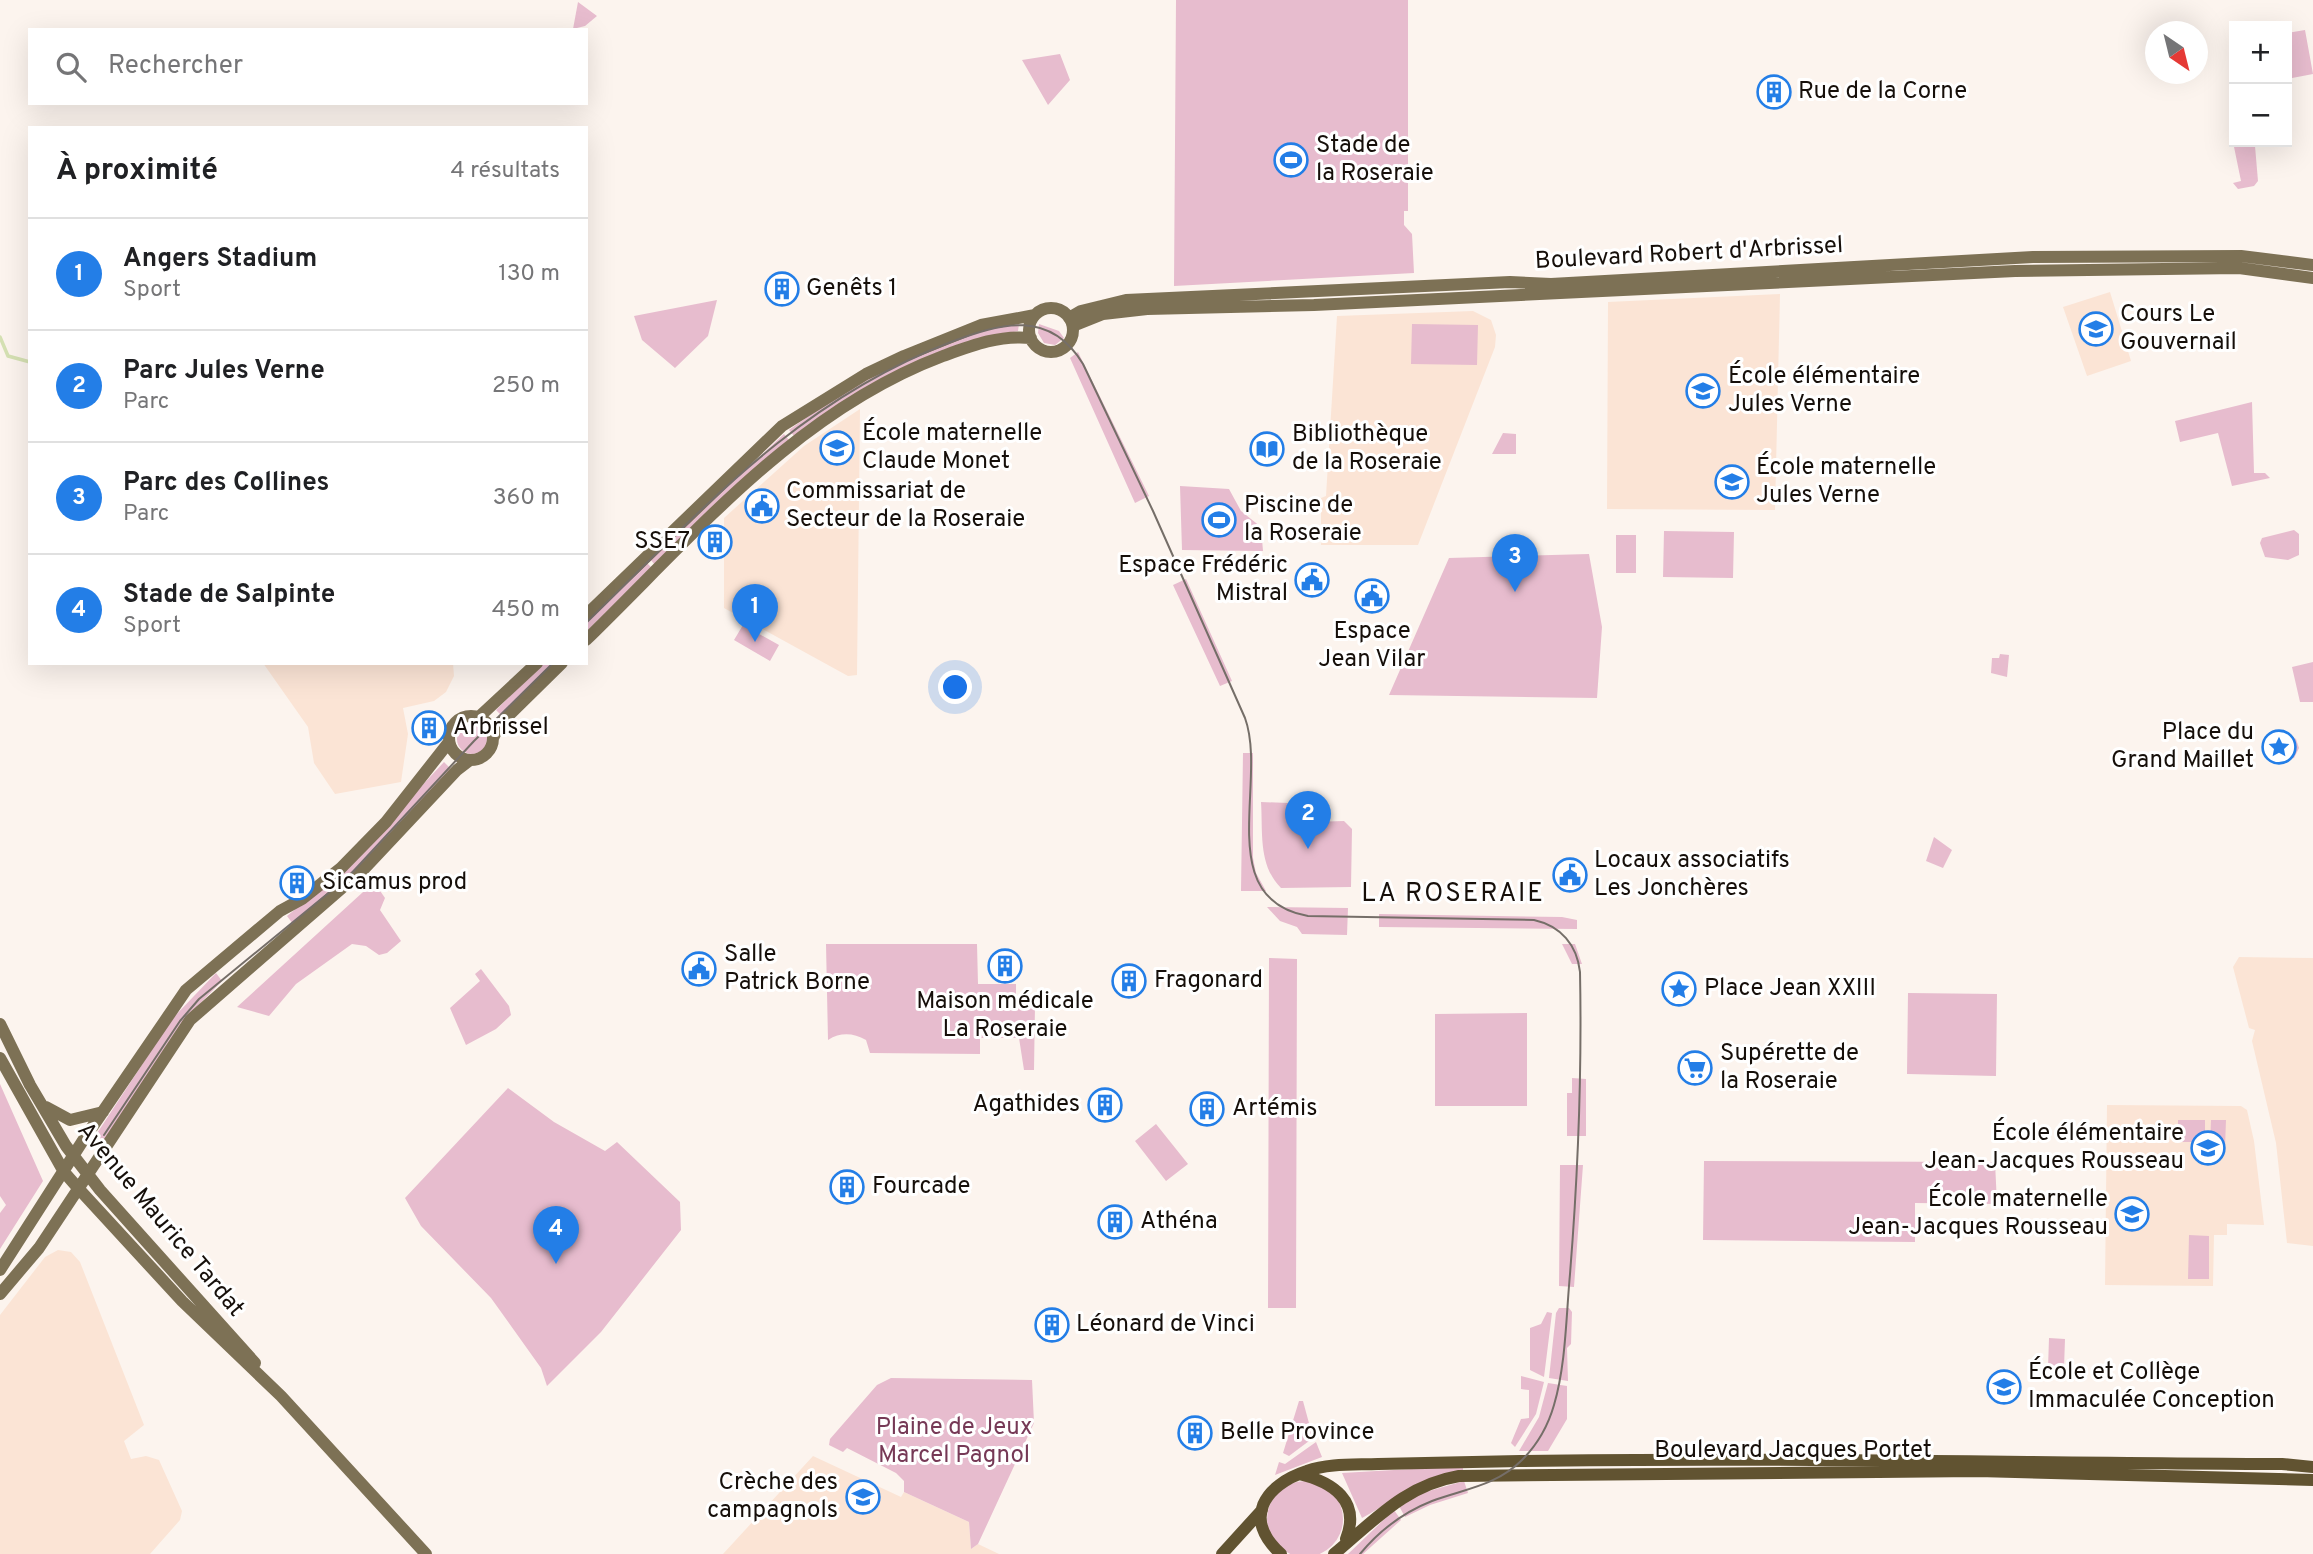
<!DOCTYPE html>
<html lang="fr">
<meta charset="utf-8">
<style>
:root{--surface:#fff;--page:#f2f2f2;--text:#202124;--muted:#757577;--line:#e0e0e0;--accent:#237ee7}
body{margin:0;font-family:Overpass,sans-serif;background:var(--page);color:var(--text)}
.controls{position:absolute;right:21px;top:21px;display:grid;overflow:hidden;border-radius:0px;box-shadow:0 7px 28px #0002}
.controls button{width:63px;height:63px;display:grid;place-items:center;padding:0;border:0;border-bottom:2px solid var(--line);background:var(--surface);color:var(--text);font:35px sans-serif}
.compass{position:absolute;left:2145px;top:21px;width:63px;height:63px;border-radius:50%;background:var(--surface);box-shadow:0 7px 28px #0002;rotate:145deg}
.you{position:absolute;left:956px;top:688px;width:24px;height:24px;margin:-18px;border:5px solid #fff;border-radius:50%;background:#1a73e8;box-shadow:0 0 0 10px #1a73e833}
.badge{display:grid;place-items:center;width:46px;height:46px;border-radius:50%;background:var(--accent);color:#fff;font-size:23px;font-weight:700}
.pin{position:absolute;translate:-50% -58px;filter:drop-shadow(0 2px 4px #0008)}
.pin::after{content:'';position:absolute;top:37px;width:24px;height:21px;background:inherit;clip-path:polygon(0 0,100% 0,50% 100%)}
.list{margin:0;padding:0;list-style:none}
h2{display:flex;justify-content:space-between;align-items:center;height:91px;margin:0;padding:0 28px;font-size:30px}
h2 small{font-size:23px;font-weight:400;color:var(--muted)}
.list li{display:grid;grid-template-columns:46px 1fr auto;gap:21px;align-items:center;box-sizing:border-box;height:112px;padding:0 28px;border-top:2px solid var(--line)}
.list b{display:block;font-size:26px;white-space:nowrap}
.list p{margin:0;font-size:23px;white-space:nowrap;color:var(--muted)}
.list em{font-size:23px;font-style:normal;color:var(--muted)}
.icon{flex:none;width:38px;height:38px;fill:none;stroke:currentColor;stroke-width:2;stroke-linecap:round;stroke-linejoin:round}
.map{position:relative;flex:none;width:2313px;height:1554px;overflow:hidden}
.search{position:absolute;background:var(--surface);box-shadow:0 7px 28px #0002;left:28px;top:28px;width:560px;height:77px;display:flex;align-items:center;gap:18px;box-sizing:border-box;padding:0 24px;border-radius:0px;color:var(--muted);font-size:26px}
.panel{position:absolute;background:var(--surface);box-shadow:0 7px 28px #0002;left:28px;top:126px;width:560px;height:539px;border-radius:0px}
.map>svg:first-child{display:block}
.built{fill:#fbe4d5}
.green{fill:#e7bcce}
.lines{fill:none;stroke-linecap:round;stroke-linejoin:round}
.stream{stroke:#d5e1b3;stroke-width:3.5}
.secondary{stroke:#7d7155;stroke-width:12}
.primary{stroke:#615331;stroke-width:12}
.tram{stroke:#756e68;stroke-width:2}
.labels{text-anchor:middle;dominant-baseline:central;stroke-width:6;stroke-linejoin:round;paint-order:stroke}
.poi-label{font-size:24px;fill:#160f0a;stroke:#fff;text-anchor:start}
.street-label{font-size:24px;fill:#160f0a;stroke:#fff}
.park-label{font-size:24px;fill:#763956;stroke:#fff}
.neighbourhood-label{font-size:26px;letter-spacing:2px;fill:#160f0a;stroke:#fff}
</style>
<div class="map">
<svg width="2313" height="1554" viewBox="0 0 2313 1554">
<rect width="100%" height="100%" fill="#fcf4ee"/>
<path class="built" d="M 2110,292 L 2131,361 L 2087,376 L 2063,307 Z
M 1780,294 L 1775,510 L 1607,509 L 1608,302 Z
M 1473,311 L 1491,320 L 1496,335 L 1495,347 L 1418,545 L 1321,545 L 1321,498 L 1326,496 L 1337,316 Z
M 860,409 L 857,675 L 848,676 L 724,608 L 724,518 L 804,446 Z
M 263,663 L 453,663 L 454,676 L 446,692 L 434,701 L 403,708 L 408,734 L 401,782 L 335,794 L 314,763 L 308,727 Z
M 2239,957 L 2313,958 L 2313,1246 L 2287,1243 L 2276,1143 L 2252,1041 L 2255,1030 L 2249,1028 L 2233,967 Z
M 2107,1105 L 2241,1106 L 2247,1110 L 2254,1141 L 2264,1225 L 2227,1224 L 2227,1235 L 2214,1235 L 2213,1286 L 2105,1285 Z
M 58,1250 L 71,1252 L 80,1262 L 144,1425 L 124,1441 L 131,1459 L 146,1456 L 159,1460 L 182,1511 L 180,1520 L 150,1554 L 0,1554 L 0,1315 L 45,1257 Z
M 813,1456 L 901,1497 L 904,1492 L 969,1522 L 971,1549 L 978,1544 L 999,1554 L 723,1554 Z"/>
<path class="green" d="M 1176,0 L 1408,0 L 1408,211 L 1404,211 L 1404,225 L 1412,234 L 1414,273 L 1174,286 Z
M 578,2 L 597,16 L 585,26 L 573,29 Z
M 2305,30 L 2313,74 L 2287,79 L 2287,33 Z
M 1060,54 L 1070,80 L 1048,105 L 1022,60 Z
M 2233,142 L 2249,142 L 2255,146 L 2258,181 L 2254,186 L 2238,189 L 2233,183 L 2241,181 Z
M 717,300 L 708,336 L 675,368 L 642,340 L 634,316 Z
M 1019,324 L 1018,331 L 972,342 L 794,436 L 789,430 C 852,386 942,332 1019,324 Z
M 1039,324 L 1059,331 L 1064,338 L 1055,345 L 1044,343 L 1038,333 Z
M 1412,324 L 1478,325 L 1477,365 L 1411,364 Z
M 1078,352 L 1149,496 L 1135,503 L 1070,358 Z
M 2252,402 L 2254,473 L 2265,473 L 2270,478 L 2232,486 L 2218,433 L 2180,442 L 2175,421 Z
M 1503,433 L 1516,434 L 1516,454 L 1492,454 Z
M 784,434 L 789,440 L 655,565 L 650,559 Z
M 1180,486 L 1229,489 L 1241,511 L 1261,527 L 1263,551 L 1182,550 Z
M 2294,530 L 2299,534 L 2299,555 L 2288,560 L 2265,557 L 2260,543 L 2262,538 Z
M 1664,531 L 1734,532 L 1733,578 L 1663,577 Z
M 1616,535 L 1636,535 L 1636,573 L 1616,573 Z
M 1589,554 L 1602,627 L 1597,698 L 1389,695 L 1449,558 Z
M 647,563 L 652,568 L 586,632 L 586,621 Z
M 1186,579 L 1232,681 L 1220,686 L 1173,585 Z
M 743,625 L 779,645 L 770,661 L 734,640 Z
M 2000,654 L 2009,655 L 2007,677 L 1991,673 L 1992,658 L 1999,658 Z
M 2313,662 L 2313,702 L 2300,702 L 2292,667 Z
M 543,663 L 554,663 L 501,715 L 496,710 Z
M457 739a15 15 0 1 1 30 0a15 15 0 1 1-30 0Z
M 2290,735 L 2296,739 L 2299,748 L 2294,758 C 2283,760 2271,761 2266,751 L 2268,741 Z
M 1243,753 L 1253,753 L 1253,858 L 1256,873 L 1266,891 L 1241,891 Z
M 444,762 L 451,769 L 367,861 L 293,924 L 287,916 L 341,872 Z
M 1261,802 L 1312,804 L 1313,822 L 1344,821 L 1352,829 L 1351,887 L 1281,888 C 1258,865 1263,832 1261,802 Z
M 1934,837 L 1952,850 L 1943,868 L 1926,861 Z
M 374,882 L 385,898 L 380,910 L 401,941 L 387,953 L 379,955 L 366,946 L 352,944 L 296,984 L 269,1016 L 237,1007 Z
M 1267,907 L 1348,908 L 1347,935 L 1302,934 L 1297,927 L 1280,921 Z
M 1379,914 L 1562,917 L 1577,920 L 1577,929 L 1379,927 Z
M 826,944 L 977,944 L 978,984 L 1016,984 L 1016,1005 L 1035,1005 L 1034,1070 L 1024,1070 L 1019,1038 L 980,1038 L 980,1054 L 870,1053 L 866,1040 C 853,1033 841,1032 828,1040 Z
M 1562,944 L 1575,944 L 1582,964 L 1572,964 Z
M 1269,958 L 1297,959 L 1296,1308 L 1268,1308 Z
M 481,969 L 509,1006 L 511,1015 L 496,1029 L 466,1045 L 450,1008 L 480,981 L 475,974 Z
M 216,973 L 222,981 L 181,1023 L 98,1150 L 90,1144 L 172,1019 Z
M 1908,993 L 1997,994 L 1996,1076 L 1907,1074 Z
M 1527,1013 L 1527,1106 L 1435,1106 L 1435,1014 Z
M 1572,1078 L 1586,1079 L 1586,1136 L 1567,1136 L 1567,1093 L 1572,1093 Z
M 0,1084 L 43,1181 L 0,1249 L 0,1213 L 6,1205 L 0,1196 Z
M 508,1088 L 554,1122 L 605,1151 L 617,1142 L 680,1202 L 681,1230 L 601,1332 L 547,1386 L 541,1368 L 491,1298 L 421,1226 L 405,1198 Z
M 2178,1120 L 2205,1120 L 2205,1142 L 2178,1142 Z
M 2211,1120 L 2226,1120 L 2225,1147 L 2210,1147 Z
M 1156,1124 L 1188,1164 L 1166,1181 L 1135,1141 Z
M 1704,1161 L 1995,1162 L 1997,1204 L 1915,1203 L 1915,1242 L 1703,1240 Z
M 1560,1165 L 1583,1165 L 1574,1287 L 1559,1286 Z
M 2189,1235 L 2209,1236 L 2209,1279 L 2188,1279 Z
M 1559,1308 L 1569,1308 L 1572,1312 L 1571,1344 L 1567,1348 L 1568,1381 L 1549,1378 L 1556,1313 Z
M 1547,1312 L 1552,1313 L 1544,1377 L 1530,1370 L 1530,1328 L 1541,1324 Z
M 2049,1338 L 2065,1339 L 2064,1368 L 2048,1368 Z
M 1521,1376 L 1544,1382 L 1536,1414 L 1515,1447 L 1511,1443 L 1521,1419 L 1529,1418 L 1529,1390 L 1521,1389 Z
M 891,1378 L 1032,1380 L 1034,1423 L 978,1544 L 971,1549 L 969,1522 L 904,1492 L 904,1481 L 896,1473 L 847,1448 L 843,1452 L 829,1445 L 830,1439 L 877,1385 Z
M 1548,1383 L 1567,1386 L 1567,1419 L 1548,1451 L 1519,1451 L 1539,1417 Z
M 1299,1401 L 1303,1401 L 1313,1438 L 1289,1456 L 1283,1453 Z
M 1316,1442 L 1322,1457 L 1275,1475 L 1279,1462 L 1285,1464 Z
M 1463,1466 L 1463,1471 C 1412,1478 1403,1496 1362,1518 L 1342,1473 Z
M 1464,1481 L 1468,1493 L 1430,1505 L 1405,1517 L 1399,1506 L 1422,1493 Z
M1267 1519a38 38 0 1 1 76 0a38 38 0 1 1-76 0Z
M 1394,1510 L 1401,1520 L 1363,1554 L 1348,1554 Z"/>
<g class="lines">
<path class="stream" d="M 0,337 L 8,356 L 30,362"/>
<path class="secondary" d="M1029 330a22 22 0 1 1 44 0a22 22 0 1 1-44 0Z
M 1069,318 L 1081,311 L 1126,300 L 1510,282 L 1551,284 L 2033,257 L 2241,256 L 2313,265
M 1073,326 L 1103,314 L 1147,309 L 1314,305 L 2015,271 L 2239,268 L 2313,278
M 586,615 L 782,426 L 866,374 L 904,356 L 981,325 L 1035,315
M 586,640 C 696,533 797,411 943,356 C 973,345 999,335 1031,338
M449 738a22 22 0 1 1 44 0a22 22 0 1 1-44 0Z
M 479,717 L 537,663
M 493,738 L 500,724 L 562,663
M 0,1024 L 30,1085 L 66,1146 L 100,1190 L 255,1363
M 0,1058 L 64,1172 L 78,1188 L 182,1301 L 281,1396 L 426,1554
M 46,1107 L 70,1120 L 103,1112
M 0,1270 L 82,1142 L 186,990 L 280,911 L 302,899 L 341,868 L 386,822 L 449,742
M 0,1294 L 39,1248 L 190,1020 L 365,868 L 457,770 L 470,760"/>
<path class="primary" d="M 1299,1474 C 1333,1482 1361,1501 1346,1539
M 1222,1554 L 1262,1510
M 1281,1554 C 1242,1519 1264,1485 1307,1471 C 1329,1463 1355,1465 1378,1464 C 1425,1463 1473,1462 1520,1461 C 1774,1457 2028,1463 2282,1464 L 2313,1467
M 1334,1554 C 1374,1521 1405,1485 1459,1476 L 1978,1471 L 2313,1480"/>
<path class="tram" d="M 586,623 C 701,511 797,401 951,342 C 1001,323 1050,309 1083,364 L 1153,511 L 1245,718 C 1268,781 1212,899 1308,916 L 1534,920 C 1561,926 1577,945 1580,972 C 1582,1073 1578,1174 1570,1274 C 1566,1317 1566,1364 1554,1405 C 1548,1426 1537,1445 1522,1460 C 1496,1486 1464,1489 1432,1501 C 1404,1512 1379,1531 1360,1554
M 104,1135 L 180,1021 L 199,999 L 348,877 L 474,741 L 553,663"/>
</g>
<defs>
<symbol id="building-ring" viewBox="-11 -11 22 22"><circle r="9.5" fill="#fff" stroke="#237ee7" stroke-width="1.5"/><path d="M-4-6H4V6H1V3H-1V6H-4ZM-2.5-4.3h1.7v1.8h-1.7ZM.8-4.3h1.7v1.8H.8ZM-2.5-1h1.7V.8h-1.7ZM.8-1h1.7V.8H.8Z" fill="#237ee7"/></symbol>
<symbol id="stadium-ring" viewBox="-11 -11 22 22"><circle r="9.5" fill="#fff" stroke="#237ee7" stroke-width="1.5"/><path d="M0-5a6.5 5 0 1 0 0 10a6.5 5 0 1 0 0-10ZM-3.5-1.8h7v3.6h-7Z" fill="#237ee7"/></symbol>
<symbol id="school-ring" viewBox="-11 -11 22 22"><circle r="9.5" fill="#fff" stroke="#237ee7" stroke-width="1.5"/><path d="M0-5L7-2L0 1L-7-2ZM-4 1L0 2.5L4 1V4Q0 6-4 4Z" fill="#237ee7"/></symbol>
<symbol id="library-ring" viewBox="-11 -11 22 22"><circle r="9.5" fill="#fff" stroke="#237ee7" stroke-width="1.5"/><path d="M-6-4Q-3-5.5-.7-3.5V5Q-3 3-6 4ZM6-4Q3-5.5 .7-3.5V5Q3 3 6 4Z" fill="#237ee7"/></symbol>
<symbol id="civic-ring" viewBox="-11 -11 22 22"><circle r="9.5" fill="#fff" stroke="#237ee7" stroke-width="1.5"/><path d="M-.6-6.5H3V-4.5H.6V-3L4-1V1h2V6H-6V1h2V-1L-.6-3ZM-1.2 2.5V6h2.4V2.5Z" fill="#237ee7"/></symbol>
<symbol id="sight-ring" viewBox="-11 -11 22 22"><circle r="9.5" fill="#fff" stroke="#237ee7" stroke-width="1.5"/><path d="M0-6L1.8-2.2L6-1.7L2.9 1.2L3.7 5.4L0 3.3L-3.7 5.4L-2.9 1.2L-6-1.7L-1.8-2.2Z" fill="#237ee7"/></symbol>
<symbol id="supermarket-ring" viewBox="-11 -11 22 22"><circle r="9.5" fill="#fff" stroke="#237ee7" stroke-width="1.5"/><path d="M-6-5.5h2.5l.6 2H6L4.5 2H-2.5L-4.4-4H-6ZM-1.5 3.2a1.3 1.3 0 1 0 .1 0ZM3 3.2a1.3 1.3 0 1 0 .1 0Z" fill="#237ee7"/></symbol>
</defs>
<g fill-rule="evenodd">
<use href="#building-ring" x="1755" y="73" width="38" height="38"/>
<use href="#stadium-ring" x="1272" y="141" width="38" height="38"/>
<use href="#building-ring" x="763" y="270" width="38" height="38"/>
<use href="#school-ring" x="2077" y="310" width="38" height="38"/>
<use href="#school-ring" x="1684" y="372" width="38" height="38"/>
<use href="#school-ring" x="818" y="429" width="38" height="38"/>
<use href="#library-ring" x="1248" y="430" width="38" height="38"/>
<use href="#school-ring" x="1713" y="463" width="38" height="38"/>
<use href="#civic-ring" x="743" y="487" width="38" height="38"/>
<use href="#stadium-ring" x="1200" y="501" width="38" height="38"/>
<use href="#building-ring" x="696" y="523" width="38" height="38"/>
<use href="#civic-ring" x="1293" y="561" width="38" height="38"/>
<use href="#civic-ring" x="1353" y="577" width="38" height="38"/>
<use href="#building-ring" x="410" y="709" width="38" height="38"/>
<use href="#sight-ring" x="2260" y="728" width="38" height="38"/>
<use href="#civic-ring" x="1551" y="856" width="38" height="38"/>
<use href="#building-ring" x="278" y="864" width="38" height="38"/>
<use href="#building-ring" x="986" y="947" width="38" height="38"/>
<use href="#civic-ring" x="680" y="950" width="38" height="38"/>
<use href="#building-ring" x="1110" y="962" width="38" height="38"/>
<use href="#sight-ring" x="1660" y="970" width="38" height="38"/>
<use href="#supermarket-ring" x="1676" y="1049" width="38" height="38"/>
<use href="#building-ring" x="1086" y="1086" width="38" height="38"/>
<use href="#building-ring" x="1188" y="1090" width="38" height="38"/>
<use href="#school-ring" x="2189" y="1129" width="38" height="38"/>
<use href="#building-ring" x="828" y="1168" width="38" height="38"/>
<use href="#school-ring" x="2113" y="1195" width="38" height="38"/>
<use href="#building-ring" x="1096" y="1203" width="38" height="38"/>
<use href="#building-ring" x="1033" y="1306" width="38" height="38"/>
<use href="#school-ring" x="1985" y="1368" width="38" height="38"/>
<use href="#building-ring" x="1176" y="1414" width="38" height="38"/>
<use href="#school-ring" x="844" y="1478" width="38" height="38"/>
</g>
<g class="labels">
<g class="poi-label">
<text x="1798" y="92">Rue de la Corne</text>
<text x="1316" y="146">Stade de<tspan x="1316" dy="28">la Roseraie</tspan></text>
<text x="806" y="289">Genêts 1</text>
<text x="2120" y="315">Cours Le<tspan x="2120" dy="28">Gouvernail</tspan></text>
<text x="1728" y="377">École élémentaire<tspan x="1728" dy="28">Jules Verne</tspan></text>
<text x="862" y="434">École maternelle<tspan x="862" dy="28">Claude Monet</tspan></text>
<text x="1292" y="435">Bibliothèque<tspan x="1292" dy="28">de la Roseraie</tspan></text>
<text x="1756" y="468">École maternelle<tspan x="1756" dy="28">Jules Verne</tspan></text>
<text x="786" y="492">Commissariat de<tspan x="786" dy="28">Secteur de la Roseraie</tspan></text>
<text x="1244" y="506">Piscine de<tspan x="1244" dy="28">la Roseraie</tspan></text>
<text x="690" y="542" text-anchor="end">SSE7</text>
<text x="1288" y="566" text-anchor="end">Espace Frédéric<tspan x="1288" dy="28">Mistral</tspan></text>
<text x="1372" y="632" text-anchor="middle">Espace<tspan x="1372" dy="28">Jean Vilar</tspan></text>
<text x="453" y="728">Arbrissel</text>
<text x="2254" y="733" text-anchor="end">Place du<tspan x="2254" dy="28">Grand Maillet</tspan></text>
<text x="1594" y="861">Locaux associatifs<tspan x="1594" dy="28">Les Jonchères</tspan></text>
<text x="322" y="883">Sicamus prod</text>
<text x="724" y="955">Salle<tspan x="724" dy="28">Patrick Borne</tspan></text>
<text x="1154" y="981">Fragonard</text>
<text x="1704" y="989">Place Jean XXIII</text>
<text x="1005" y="1002" text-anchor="middle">Maison médicale<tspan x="1005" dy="28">La Roseraie</tspan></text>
<text x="1720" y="1054">Supérette de<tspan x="1720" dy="28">la Roseraie</tspan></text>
<text x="1080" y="1105" text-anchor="end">Agathides</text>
<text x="1232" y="1109">Artémis</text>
<text x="2184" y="1134" text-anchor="end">École élémentaire<tspan x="2184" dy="28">Jean-Jacques Rousseau</tspan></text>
<text x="872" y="1187">Fourcade</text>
<text x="2108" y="1200" text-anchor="end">École maternelle<tspan x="2108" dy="28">Jean-Jacques Rousseau</tspan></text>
<text x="1140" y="1222">Athéna</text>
<text x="1076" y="1325">Léonard de Vinci</text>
<text x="2028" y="1373">École et Collège<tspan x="2028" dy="28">Immaculée Conception</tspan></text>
<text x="1220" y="1433">Belle Province</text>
<text x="838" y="1483" text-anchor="end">Crèche des<tspan x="838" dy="28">campagnols</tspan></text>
</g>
<g class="street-label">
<text transform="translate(1689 254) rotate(-3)">Boulevard Robert d'Arbrissel</text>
<text transform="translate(160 1220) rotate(50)">Avenue Maurice Tardat</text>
<text x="1793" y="1451">Boulevard Jacques Portet</text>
</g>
<g class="park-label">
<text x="954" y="1428">Plaine de Jeux<tspan x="954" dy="28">Marcel Pagnol</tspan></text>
</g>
<g class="neighbourhood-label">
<text x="1453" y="894">LA ROSERAIE</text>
</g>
</g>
</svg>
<div class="controls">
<button>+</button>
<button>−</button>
</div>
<svg class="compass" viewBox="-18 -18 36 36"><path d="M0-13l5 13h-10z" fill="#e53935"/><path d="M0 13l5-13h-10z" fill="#757577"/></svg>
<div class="you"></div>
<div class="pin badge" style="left:755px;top:642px">1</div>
<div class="pin badge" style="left:1308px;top:849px">2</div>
<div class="pin badge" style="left:1515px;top:592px">3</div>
<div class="pin badge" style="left:556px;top:1264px">4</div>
<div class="search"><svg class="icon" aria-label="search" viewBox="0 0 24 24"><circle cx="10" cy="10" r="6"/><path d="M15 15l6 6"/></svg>Rechercher</div>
<section class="panel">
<h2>À proximité<small>4 résultats</small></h2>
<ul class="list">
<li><span class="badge">1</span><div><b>Angers Stadium</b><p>Sport</p></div><em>130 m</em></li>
<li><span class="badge">2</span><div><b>Parc Jules Verne</b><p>Parc</p></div><em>250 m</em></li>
<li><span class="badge">3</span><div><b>Parc des Collines</b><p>Parc</p></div><em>360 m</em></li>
<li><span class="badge">4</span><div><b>Stade de Salpinte</b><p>Sport</p></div><em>450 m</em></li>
</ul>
</section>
</div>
